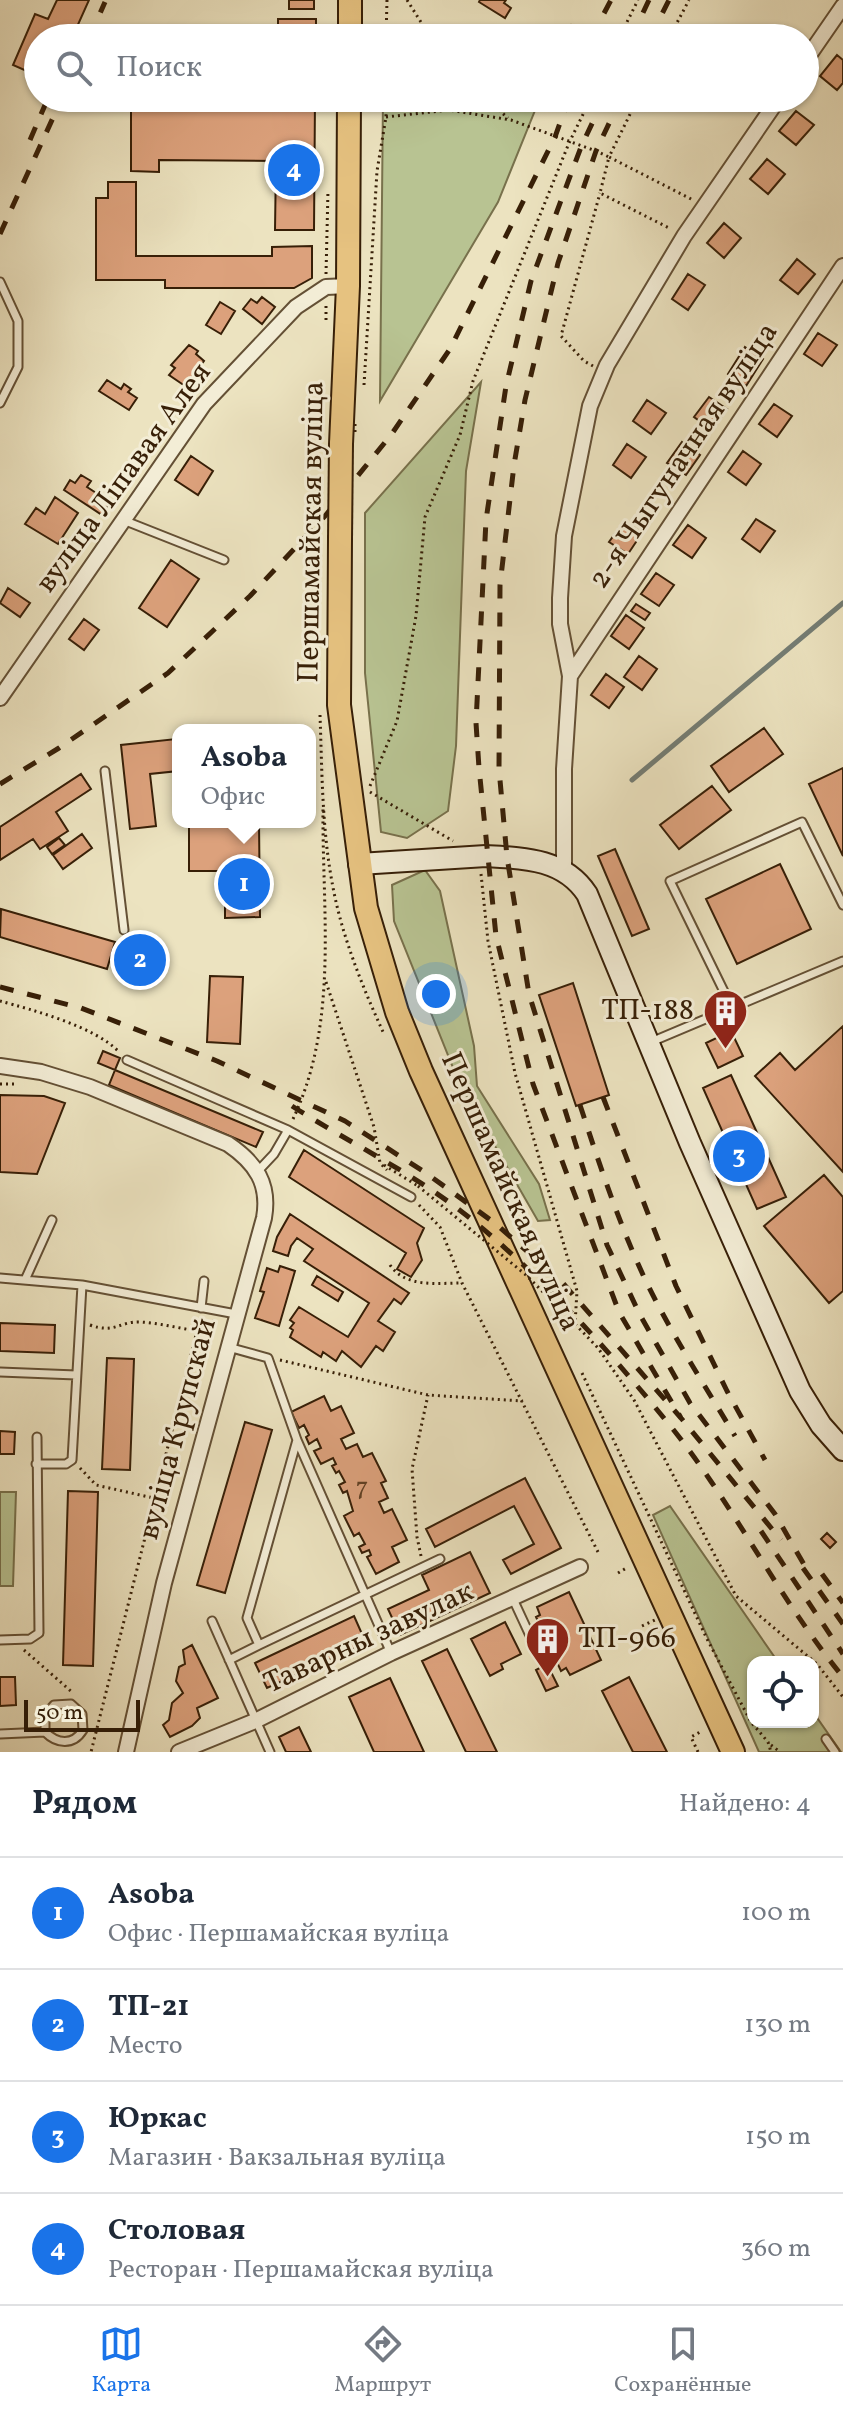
<!DOCTYPE html>
<html lang="ru">
<meta charset="utf-8">
<style>
:root{--surface:#fff;--page:#f6f6f7;--text:#1f2937;--muted:#747a83;--line:#e0e1e3;--accent:#1a73e8}
body{margin:0;font-family:Vollkorn,serif;background:var(--page);color:var(--text)}
.controls{position:absolute;right:24px;bottom:24px;display:grid;overflow:hidden;border-radius:16px;box-shadow:0 2px 6px #0004}
.controls button{width:72px;height:72px;display:grid;place-items:center;padding:0;border:0;border-bottom:2px solid var(--line);background:var(--surface);color:var(--text);font:40px sans-serif}
.scale{position:absolute;left:24px;bottom:20px;width:116px;box-sizing:border-box;padding-left:8px;border:4px solid #371f07;border-top:0;font-size:22px;line-height:28px;white-space:nowrap;color:#371f07;-webkit-text-stroke:6px #f3edd6;paint-order:stroke}
.you{position:absolute;left:436px;top:994px;width:28px;height:28px;margin:-20px;border:6px solid #fff;border-radius:50%;background:#1a73e8;box-shadow:0 0 0 12px #1a73e833}
.badge{display:grid;place-items:center;width:52px;height:52px;border-radius:50%;background:var(--accent);color:#fff;font-size:26px;font-weight:700}
.pin{position:absolute;translate:-50% -50%;border:4px solid #fff;box-shadow:0 2px 8px #0006}
.popup{position:absolute;left:172px;top:724px;width:144px;height:104px;box-sizing:border-box;display:grid;place-content:center;border-radius:16px;background:var(--surface);filter:drop-shadow(0 2px 6px #0005);font-size:26px;white-space:nowrap;color:var(--muted)}
.popup b{font-size:30px;color:var(--text)}
.popup::after{content:'';position:absolute;left:50%;top:100%;margin-left:-16px;border:16px solid transparent;border-top-color:var(--surface)}
.list{margin:0;padding:0;list-style:none}
h2{display:flex;justify-content:space-between;align-items:center;height:104px;margin:0;padding:0 32px;font-size:34px}
h2 small{font-size:26px;font-weight:400;color:var(--muted)}
.list li{display:grid;grid-template-columns:52px 1fr auto;gap:24px;align-items:center;box-sizing:border-box;height:112px;padding:0 32px;border-top:2px solid var(--line)}
.list b{display:block;font-size:30px;white-space:nowrap}
.list p{margin:0;font-size:26px;white-space:nowrap;color:var(--muted)}
.list em{font-size:26px;font-style:normal;color:var(--muted)}
.icon{flex:none;width:44px;height:44px;fill:none;stroke:currentColor;stroke-width:2;stroke-linecap:round;stroke-linejoin:round}
.map{position:relative;flex:none;width:843px;height:1752px;overflow:hidden}
.search{position:absolute;background:var(--surface);box-shadow:0 2px 6px #0004;left:24px;right:24px;top:24px;height:88px;display:flex;align-items:center;gap:20px;box-sizing:border-box;padding:0 28px;border-radius:44px;color:var(--muted);font-size:30px}
.sheet{height:552px;background:var(--surface)}
nav{display:flex;justify-content:space-around;align-items:center;box-sizing:border-box;height:112px;border-top:2px solid var(--line);background:var(--surface);font-size:22px;color:var(--muted)}
nav a{display:grid;justify-items:center;gap:4px}
nav .on{color:var(--accent)}
.map>svg:first-child{display:block}
.green{fill:#b8c392;stroke:#78714c;stroke-width:2}
.lines{fill:none;stroke-linecap:round;stroke-linejoin:round}
.stream{stroke:#747d74;stroke-width:5}
.building{fill:#dca17c;stroke:#371f07;stroke-width:2}
.service-casing{stroke:#645035;stroke-width:11}
.minor-casing{stroke:#645035;stroke-width:18}
.secondary-casing{stroke:#371f07;stroke-width:24}
.primary-casing{stroke:#371f07;stroke-width:26}
.path{stroke:#371f07;stroke-width:3;stroke-dasharray:2 4;stroke-linecap:butt}
.service{stroke:#f3edd6;stroke-width:7}
.minor{stroke:#f3edd6;stroke-width:14}
.secondary{stroke:#f3edd6;stroke-width:20}
.primary{stroke:#e6c280;stroke-width:22}
.rail{stroke:#371f07;stroke-width:5;stroke-dasharray:14 14;stroke-linecap:butt}
.primary-bridge-casing{stroke:#371f07;stroke-width:26;stroke-linecap:butt}
.path-bridge{stroke:#371f07;stroke-width:3;stroke-dasharray:2 4;stroke-linecap:butt}
.primary-bridge{stroke:#e6c280;stroke-width:22}
.labels{text-anchor:middle;dominant-baseline:central;stroke-width:6;stroke-linejoin:round;paint-order:stroke}
.number-label{font-size:26px;fill:#604024}
.street-label{font-size:30px;fill:#371f07;stroke:#f3edd6}
.poi-label{font-size:30px;fill:#371f07;stroke:#f3edd6;text-anchor:end}
</style>
<div class="map">
<svg width="843" height="1752" viewBox="0 0 843 1752">
<rect width="100%" height="100%" fill="#ece3c0"/>
<filter id="stains"><feTurbulence type="fractalNoise" baseFrequency=".0025" numOctaves="4"/><feColorMatrix values="0 0 0 0 .2 0 0 0 0 .09 0 0 0 0 .02 0 0 0 .5 -.17"/></filter>
<radialGradient id="worn" r=".72"><stop offset=".6" stop-color="#630" stop-opacity="0"/><stop offset="1" stop-color="#630" stop-opacity=".3"/></radialGradient>
<path class="green" d="M 570,25 L 565,38 L 475,38 Z
M 383,98 L 540,98 L 498,202 L 380,401 Z
M 481,382 L 466,471 L 456,746 L 448,811 L 407,838 L 381,832 L 365,673 L 365,513 Z
M 425,870 L 440,891 L 474,1046 L 477,1086 L 539,1184 L 550,1220 L 538,1221 L 460,1085 L 394,921 L 392,885 Z
M 0,1492 L 16,1492 L 13,1586 L 0,1586 Z
M 670,1506 L 778,1662 L 753,1662 L 753,1722 L 813,1722 L 813,1712 L 841,1752 L 759,1752 L 653,1515 Z"/>
<g class="lines">
<path class="stream" d="M 632,780 L 843,603"/>
</g>
<path class="building" d="M 57,0 L 89,0 L 72,38 L 38,38 L 38,76 L 13,65 L 35,14 L 48,19 Z
M 289,0 L 314,0 L 314,9 L 289,9 Z
M 480,0 L 506,0 L 504,3 L 511,8 L 505,18 L 479,2 Z
M 278,19 L 316,19 L 316,38 L 278,38 Z
M 837,55 L 843,60 L 843,83 L 837,90 L 820,76 Z
M 139,98 L 315,98 L 314,230 L 275,230 L 276,161 L 159,160 L 159,172 L 131,171 L 131,102 L 139,101 Z
M 796,111 L 814,125 L 796,145 L 779,131 Z
M 767,159 L 785,174 L 768,194 L 750,179 Z
M 108,182 L 136,182 L 136,256 L 272,256 L 272,247 L 312,246 L 312,278 L 294,288 L 165,288 L 165,280 L 96,280 L 96,198 L 108,198 Z
M 724,223 L 741,238 L 724,258 L 707,243 Z
M 797,259 L 815,274 L 798,294 L 780,280 Z
M 688,274 L 705,285 L 688,310 L 672,299 Z
M 262,297 L 275,307 L 262,324 L 243,309 L 251,299 L 257,303 Z
M 220,302 L 235,311 L 221,334 L 206,325 Z
M 818,333 L 837,345 L 822,366 L 804,354 Z
M 189,345 L 198,351 L 196,354 L 204,361 L 185,386 L 169,375 L 175,368 L 171,365 Z
M 745,347 L 763,359 L 746,386 L 728,374 Z
M 107,380 L 121,389 L 124,384 L 131,389 L 128,392 L 137,398 L 129,410 L 99,391 Z
M 709,397 L 727,409 L 712,430 L 694,417 Z
M 647,400 L 666,413 L 651,434 L 633,421 Z
M 774,404 L 792,416 L 777,437 L 759,424 Z
M 682,442 L 700,455 L 686,475 L 667,463 Z
M 627,444 L 646,457 L 631,478 L 613,465 Z
M 743,451 L 761,464 L 746,485 L 728,472 Z
M 191,456 L 213,471 L 198,495 L 175,480 Z
M 81,475 L 91,481 L 87,487 L 110,502 L 102,515 L 64,490 L 70,480 L 75,483 Z
M 55,497 L 78,513 L 58,544 L 25,524 L 36,508 L 45,514 Z
M 756,519 L 775,531 L 760,552 L 742,539 Z
M 624,521 L 642,533 L 628,554 L 609,542 Z
M 688,525 L 706,538 L 692,558 L 673,545 Z
M 171,560 L 199,579 L 167,627 L 139,608 Z
M 656,573 L 674,585 L 659,606 L 641,594 Z
M 8,588 L 30,603 L 20,617 L 0,603 Z
M 636,604 L 650,613 L 645,620 L 631,611 Z
M 626,615 L 644,628 L 629,649 L 611,636 Z
M 84,619 L 99,630 L 84,650 L 69,639 Z
M 639,656 L 657,669 L 642,690 L 624,677 Z
M 606,674 L 624,687 L 609,708 L 591,695 Z
M 764,728 L 783,754 L 729,792 L 711,766 Z
M 176,739 L 178,771 L 150,774 L 156,826 L 130,829 L 121,745 Z
M 843,768 L 843,856 L 809,784 Z
M 81,774 L 91,789 L 56,812 L 68,831 L 40,849 L 33,839 L 0,860 L 0,827 Z
M 712,786 L 731,810 L 679,849 L 660,825 Z
M 224,822 L 259,822 L 260,917 L 225,918 L 225,871 L 189,871 L 189,823 Z
M 82,834 L 92,848 L 63,869 L 53,855 Z
M 59,838 L 65,845 L 52,854 L 47,847 Z
M 615,849 L 649,929 L 632,936 L 598,856 Z
M 780,864 L 811,929 L 737,964 L 706,899 Z
M 1,909 L 115,942 L 107,969 L 0,937 Z
M 134,949 L 146,949 L 147,972 L 134,972 Z
M 210,976 L 243,977 L 240,1044 L 207,1042 Z
M 573,983 L 609,1095 L 576,1106 L 539,995 Z
M 843,1026 L 843,1172 L 755,1076 L 780,1053 L 795,1070 Z
M 731,1031 L 743,1056 L 718,1068 L 706,1043 Z
M 103,1051 L 120,1058 L 115,1070 L 98,1063 Z
M 115,1070 L 263,1132 L 256,1147 L 109,1085 Z
M 731,1075 L 786,1197 L 757,1209 L 703,1088 Z
M 0,1095 L 44,1096 L 65,1103 L 37,1174 L 0,1172 Z
M 304,1150 L 424,1228 L 417,1243 L 422,1260 L 411,1277 L 397,1269 L 406,1253 L 289,1177 Z
M 824,1175 L 843,1197 L 843,1291 L 829,1303 L 764,1226 Z
M 290,1214 L 409,1293 L 401,1304 L 394,1299 L 378,1321 L 395,1332 L 383,1351 L 376,1346 L 361,1367 L 342,1351 L 336,1361 L 323,1352 L 321,1357 L 290,1337 L 293,1330 L 290,1328 L 294,1323 L 290,1320 L 299,1307 L 348,1337 L 369,1303 L 304,1261 L 313,1249 L 297,1238 L 291,1246 L 288,1256 L 273,1251 L 277,1237 Z
M 280,1266 L 295,1271 L 279,1326 L 255,1318 L 264,1292 L 260,1291 L 267,1268 L 278,1272 Z
M 317,1276 L 343,1292 L 338,1301 L 312,1285 Z
M 0,1323 L 55,1325 L 54,1353 L 0,1351 Z
M 107,1358 L 134,1359 L 130,1470 L 102,1469 Z
M 324,1396 L 331,1411 L 341,1406 L 354,1433 L 341,1439 L 346,1449 L 357,1444 L 363,1457 L 372,1453 L 386,1481 L 381,1483 L 388,1498 L 379,1502 L 384,1513 L 392,1509 L 407,1540 L 392,1547 L 399,1562 L 376,1574 L 367,1557 L 371,1555 L 369,1550 L 362,1553 L 359,1547 L 365,1544 L 359,1533 L 354,1536 L 344,1516 L 353,1511 L 347,1491 L 343,1493 L 339,1485 L 345,1482 L 339,1471 L 336,1473 L 332,1466 L 336,1464 L 333,1458 L 321,1464 L 314,1451 L 321,1448 L 317,1439 L 309,1444 L 306,1437 L 309,1435 L 304,1425 L 299,1428 L 291,1412 Z
M 245,1422 L 272,1430 L 225,1593 L 197,1585 Z
M 0,1431 L 15,1432 L 14,1454 L 0,1454 Z
M 525,1478 L 561,1548 L 511,1574 L 503,1560 L 534,1544 L 514,1506 L 435,1547 L 426,1529 Z
M 68,1491 L 98,1492 L 93,1666 L 63,1665 Z
M 827,1533 L 836,1542 L 830,1548 L 821,1539 Z
M 470,1552 L 490,1593 L 400,1635 L 388,1609 L 429,1590 L 422,1575 Z
M 569,1592 L 601,1660 L 570,1675 L 566,1668 L 561,1671 L 536,1617 L 540,1615 L 537,1607 Z
M 354,1616 L 366,1643 L 267,1688 L 255,1663 Z
M 505,1622 L 521,1654 L 501,1664 L 503,1669 L 490,1676 L 471,1639 Z
M 192,1645 L 218,1698 L 197,1708 L 200,1718 L 192,1726 L 170,1737 L 163,1725 L 169,1720 L 172,1703 L 183,1693 L 176,1681 L 179,1667 L 185,1664 L 183,1650 Z
M 447,1649 L 497,1752 L 466,1752 L 422,1661 Z
M 547,1664 L 558,1686 L 546,1691 L 536,1670 Z
M 0,1677 L 15,1677 L 16,1705 L 0,1706 Z
M 629,1677 L 667,1752 L 633,1752 L 602,1691 Z
M 390,1678 L 424,1752 L 374,1752 L 349,1697 Z
M 299,1727 L 311,1752 L 286,1752 L 279,1737 Z"/>
<g class="lines">
<defs>
<path id="service" d="M 0,282 L 18,321 L 18,367 L 0,403
M 123,520 L 224,560
M 105,771 L 124,930
M 733,1010 L 670,881 L 802,822 L 843,905
M 651,1042 L 843,961
M 127,1060 L 288,1130 L 411,1197
M 258,1171 L 274,1154 L 288,1130
M 0,1278 L 82,1285 L 236,1314
M 25,1280 L 52,1220
M 201,1308 L 204,1281
M 228,1347 L 268,1358 L 297,1440 L 391,1653
M 0,1372 L 76,1375
M 297,1440 L 247,1618 L 259,1645 L 440,1559
M 36,1464 L 66,1464 L 72,1460 L 82,1285
M 513,1599 L 539,1655
M 212,1621 L 270,1752
M 0,1640 L 30,1639 L 39,1633 L 37,1437
M 229,1660 L 259,1645
M 0,1734 L 45,1732 C 57,1744 73,1746 83,1730 L 82,1714 L 71,1704 L 54,1705 L 45,1715 L 45,1732
M 826,1739 L 835,1752"/>
<path id="minor" d="M 805,61 L 843,6
M 570,676 L 843,266
M 0,698 L 204,404 L 296,307 L 326,287 L 348,286
M 564,870 L 564,769 L 570,676 L 560,624 L 560,598 L 564,536 L 590,406 L 607,365 L 684,236 L 779,98
M 0,1066 L 41,1072 L 90,1087 L 228,1144 C 256,1163 270,1184 264,1218 L 164,1583 L 126,1752
M 179,1752 L 255,1721 L 391,1653 L 580,1567"/>
<path id="secondary" d="M 359,864 L 486,856 C 525,858 564,859 587,894 L 690,1143 L 800,1391 L 821,1425 L 843,1450"/>
<path id="primary" d="M 350,38 L 350,0
M 341,444 L 348,286 L 349,98
M 340,539 L 339,705 L 366,908 L 397,1012 L 421,1071 L 733,1752"/>
</defs>
<use href="#service" class="service-casing"/>
<use href="#minor" class="minor-casing"/>
<use href="#secondary" class="secondary-casing"/>
<use href="#primary" class="primary-casing"/>
<path class="path" d="M 407,0 L 431,38
M 386,38 L 387,0
M 619,38 L 638,0
M 669,38 L 689,0
M 485,98 L 508,118
M 638,98 L 609,157 L 693,200
M 386,117 L 449,110 L 511,120 L 596,151 L 609,157 L 600,193 L 671,229
M 326,274 L 328,190
M 326,306 L 326,322
M 593,366 L 584,361 L 561,336 L 600,193
M 364,385 L 377,171 L 386,117 L 386,98
M 320,715 C 322,770 322,828 332,882 C 341,934 362,986 384,1034
M 370,786 L 397,721 L 416,616 L 425,517 L 460,435 L 473,381 L 569,143 L 591,98
M 370,792 L 453,841
M 481,874 L 488,941 L 515,1073 L 577,1291 L 575,1324 L 598,1348 L 634,1400 L 736,1596 L 817,1664 L 843,1697
M 326,982 L 374,1127 L 380,1163 L 387,1170
M 0,1001 C 33,1010 96,1027 119,1052
M 0,1084 L 16,1084
M 293,1119 C 339,1022 322,912 323,808
M 384,1165 L 418,1186
M 419,1205 L 440,1227 L 462,1283 L 598,1552
M 390,1265 C 406,1288 436,1283 462,1283
M 90,1325 C 115,1334 120,1321 140,1322 C 159,1323 178,1328 197,1331 L 91,1752
M 197,1331 L 215,1320
M 280,1360 L 428,1395 L 523,1401
M 582,1373 L 707,1639 L 751,1722 L 768,1742 L 771,1752
M 80,1468 L 96,1485 L 171,1502
M 421,1556 L 417,1537 L 412,1469 L 428,1395
M 618,1573 L 628,1567
M 642,1626 L 655,1620
M 24,1650 L 73,1693
M 771,1745 L 780,1752
M 698,1752 L 691,1737 L 702,1731"/>
<use href="#service" class="service"/>
<use href="#minor" class="minor"/>
<use href="#secondary" class="secondary"/>
<use href="#primary" class="primary"/>
<path class="rail" d="M 89,38 L 105,2
M 591,38 L 611,0
M 631,38 L 649,0
M 650,38 L 669,0
M 604,98 L 581,147 L 531,281 L 506,386 L 486,520 L 476,723 L 479,768 L 496,936 L 533,1084 L 619,1312 L 681,1418
M 621,98 L 596,151 L 558,263 L 525,400 L 514,465 L 500,585 L 499,769 L 507,857 L 529,994 L 607,1245 L 640,1315 L 690,1403 L 775,1514 L 810,1575
M 30,140 L 48,98
M 0,234 L 62,98
M 0,784 L 59,748 L 168,673 L 250,596 L 325,516 L 391,435 L 450,349 L 555,137 L 569,98
M 0,987 L 81,1008 L 217,1061 L 345,1121 L 426,1173 L 496,1224 L 561,1281 L 681,1418 L 781,1540
M 603,1097 L 676,1286 L 727,1391 L 765,1460
M 580,1105 C 599,1163 618,1221 644,1277 C 670,1332 704,1384 735,1436
M 292,1106 C 351,1144 416,1174 471,1219 C 545,1279 612,1354 672,1428 C 735,1507 779,1599 843,1677
M 761,1531 L 843,1654
M 803,1568 L 843,1624
M 822,1574 L 843,1603"/>
<defs>
<path id="primary-bridge" d="M 340,539 L 341,444"/>
</defs>
<use href="#primary-bridge" class="primary-bridge-casing"/>
<path class="path-bridge" d="M 355,432 L 355,424
M 418,1186 L 526,1275 L 575,1324"/>
<use href="#primary-bridge" class="primary-bridge"/>
</g>
<defs>
<symbol id="building-pin" viewBox="-11 -11 22 30"><path d="M0 17L-7.5 6A9.5 9.5 0 1 1 7.5 6Z" fill="#8f2418" stroke="#f3edd6"/><path d="M-4-6H4V6H1V3H-1V6H-4ZM-2.5-4.3h1.7v1.8h-1.7ZM.8-4.3h1.7v1.8H.8ZM-2.5-1h1.7V.8h-1.7ZM.8-1h1.7V.8H.8Z" fill="#fff"/></symbol>
</defs>
<g fill-rule="evenodd">
<use href="#building-pin" x="700" y="986" width="51" height="69"/>
<use href="#building-pin" x="522" y="1614" width="51" height="69"/>
</g>
<g class="labels">
<g class="number-label">
<text x="362" y="1488">7</text>
</g>
<g class="street-label">
<text transform="translate(684 456) rotate(-56)">2-я Чыгуначная вуліца</text>
<text transform="translate(124 478) rotate(-54)">вуліца Ліпавая Алея</text>
<text transform="translate(312 532) rotate(-89)">Першамайская вуліца</text>
<text transform="translate(510 1192) rotate(66)">Першамайская вуліца</text>
<text transform="translate(178 1429) rotate(-75)">вуліца Крупскай</text>
<text transform="translate(369 1638) rotate(-25)">Таварны завулак</text>
</g>
<g class="poi-label">
<text x="694" y="1011">ТП-188</text>
<text x="578" y="1639" text-anchor="start">ТП-966</text>
</g>
</g>
<rect width="100%" height="100%" filter="url(#stains)"/>
<rect width="100%" height="100%" fill="url(#worn)"/>
</svg>
<div class="controls">
<button><svg class="icon" aria-label="locate" viewBox="0 0 24 24"><circle cx="12" cy="12" r="6"/><path d="M12 2v4M12 18v4M2 12h4M18 12h4"/></svg></button>
</div>
<div class="scale">50 m</div>
<div class="you"></div>
<div class="pin badge" style="left:244px;top:884px">1</div>
<div class="popup"><b>Asoba</b>Офис</div>
<div class="pin badge" style="left:140px;top:960px">2</div>
<div class="pin badge" style="left:739px;top:1156px">3</div>
<div class="pin badge" style="left:294px;top:170px">4</div>
<div class="search"><svg class="icon" aria-label="search" viewBox="0 0 24 24"><circle cx="10" cy="10" r="6"/><path d="M15 15l6 6"/></svg>Поиск</div>
</div>
<section class="sheet">
<h2>Рядом<small>Найдено: 4</small></h2>
<ul class="list">
<li><span class="badge">1</span><div><b>Asoba</b><p>Офис · Першамайская вуліца</p></div><em>100 m</em></li>
<li><span class="badge">2</span><div><b>ТП-21</b><p>Место</p></div><em>130 m</em></li>
<li><span class="badge">3</span><div><b>Юркас</b><p>Магазин · Вакзальная вуліца</p></div><em>150 m</em></li>
<li><span class="badge">4</span><div><b>Столовая</b><p>Ресторан · Першамайская вуліца</p></div><em>360 m</em></li>
</ul>
</section>
<nav>
<a class="on"><svg class="icon" aria-label="map" viewBox="0 0 24 24"><path d="M3 6l6-2 6 2 6-2v14l-6 2-6-2-6 2zM9 4v14M15 6v14"/></svg>Карта</a>
<a><svg class="icon" aria-label="directions" viewBox="0 0 24 24"><path d="M12 3l9 9-9 9-9-9zM9 14v-3h6M13 9l2 2-2 2"/></svg>Маршрут</a>
<a><svg class="icon" aria-label="saved" viewBox="0 0 24 24"><path d="M7 4h10v16l-5-4-5 4z"/></svg>Сохранённые</a>
</nav>
